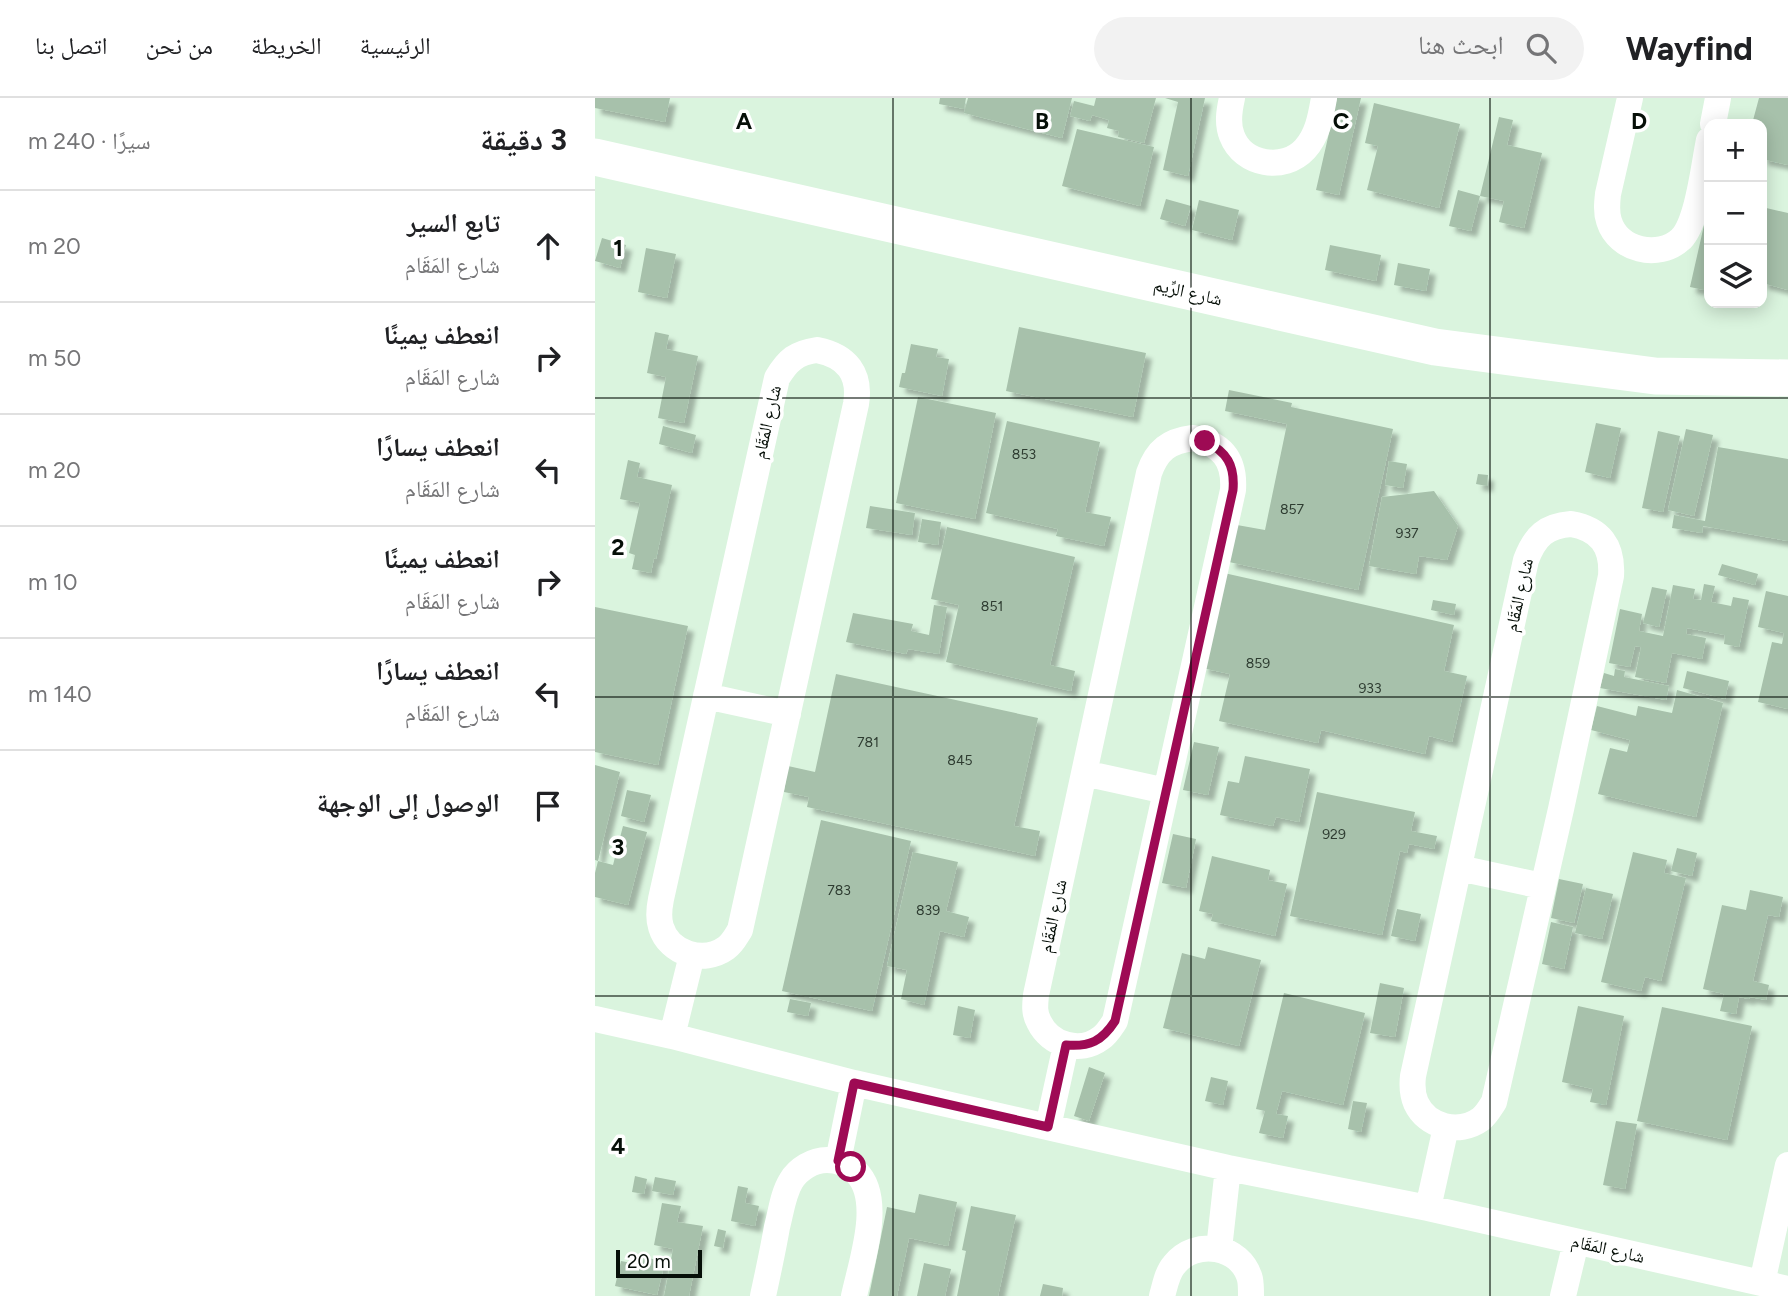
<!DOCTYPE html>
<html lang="ar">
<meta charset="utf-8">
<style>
:root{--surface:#fff;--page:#f2f2f2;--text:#202124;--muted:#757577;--line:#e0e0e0}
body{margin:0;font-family:Figtree,"Noto Naskh Arabic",sans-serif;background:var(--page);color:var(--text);direction:rtl}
.controls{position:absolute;right:21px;top:21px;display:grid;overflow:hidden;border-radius:14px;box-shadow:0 4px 18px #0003}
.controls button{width:63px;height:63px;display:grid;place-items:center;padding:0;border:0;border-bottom:2px solid var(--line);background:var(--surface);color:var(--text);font:35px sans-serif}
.scale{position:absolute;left:21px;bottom:18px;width:86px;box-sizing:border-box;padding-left:7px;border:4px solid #060f08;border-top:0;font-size:19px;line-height:24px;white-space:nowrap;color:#060f08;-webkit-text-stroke:5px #fff;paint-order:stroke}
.stop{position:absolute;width:21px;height:21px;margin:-16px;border:5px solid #9e0a54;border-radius:50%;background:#fff}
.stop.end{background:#9e0a54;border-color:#fff;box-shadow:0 2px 7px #0008}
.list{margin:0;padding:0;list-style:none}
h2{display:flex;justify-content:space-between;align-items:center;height:91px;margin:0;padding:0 28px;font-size:30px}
h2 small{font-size:23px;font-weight:400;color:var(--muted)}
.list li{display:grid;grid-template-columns:46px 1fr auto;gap:21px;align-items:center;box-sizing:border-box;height:112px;padding:0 28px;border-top:2px solid var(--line)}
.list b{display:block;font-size:26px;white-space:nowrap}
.list p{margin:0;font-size:23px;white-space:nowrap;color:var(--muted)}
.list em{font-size:23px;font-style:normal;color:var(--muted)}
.icon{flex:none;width:38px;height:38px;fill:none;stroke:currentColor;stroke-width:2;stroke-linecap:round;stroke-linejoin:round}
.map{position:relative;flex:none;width:1193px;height:1198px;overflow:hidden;direction:ltr}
header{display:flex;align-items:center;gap:42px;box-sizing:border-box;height:98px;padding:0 35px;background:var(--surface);border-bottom:2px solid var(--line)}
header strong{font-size:33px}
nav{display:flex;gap:38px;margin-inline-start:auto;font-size:24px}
.search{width:490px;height:63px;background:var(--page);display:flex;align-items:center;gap:18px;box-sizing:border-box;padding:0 24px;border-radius:38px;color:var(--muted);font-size:26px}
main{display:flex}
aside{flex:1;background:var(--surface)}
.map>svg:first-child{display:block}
.building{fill:#a7c1ab;filter:url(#shadow)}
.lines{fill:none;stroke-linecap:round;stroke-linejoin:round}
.street{stroke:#fff;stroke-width:26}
.secondary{stroke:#fff;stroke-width:37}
.route{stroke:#9e0a54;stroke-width:9}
.grid{fill:none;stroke:#060f08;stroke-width:2;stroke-opacity:0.55}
.labels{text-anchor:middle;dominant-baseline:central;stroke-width:7;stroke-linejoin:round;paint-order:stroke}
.number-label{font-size:14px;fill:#2e3c31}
.street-label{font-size:18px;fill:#060f08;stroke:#fff}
.grid-label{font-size:23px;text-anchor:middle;font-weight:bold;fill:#060f08;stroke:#fff;stroke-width:7;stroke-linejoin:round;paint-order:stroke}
</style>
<header>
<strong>Wayfind</strong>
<div class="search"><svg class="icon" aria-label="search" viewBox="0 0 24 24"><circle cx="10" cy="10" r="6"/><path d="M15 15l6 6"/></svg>ابحث هنا</div>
<nav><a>الرئيسية</a><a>الخريطة</a><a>من نحن</a><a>اتصل بنا</a></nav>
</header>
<main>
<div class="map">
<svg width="1193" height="1198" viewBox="0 0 1193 1198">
<defs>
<filter id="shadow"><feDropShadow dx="6" dy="6" stdDeviation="2" flood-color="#0004"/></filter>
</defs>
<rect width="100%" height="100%" fill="#daf4de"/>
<path class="building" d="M 0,0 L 75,0 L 70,24 L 0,10 Z
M 345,0 L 371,0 L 369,11 L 344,6 Z
M 373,0 L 477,0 L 467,40 L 369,15 Z
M 501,0 L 561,0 L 549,45 L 523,39 L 524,33 L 512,30 L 514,22 L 497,17 L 495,23 L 475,18 L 479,3 L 499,8 Z
M 570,0 L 610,0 L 593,78 L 568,72 L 583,4 Z
M 742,0 L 766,0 L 744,97 L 721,92 Z
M 1164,0 L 1193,0 L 1193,67 L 1167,61 L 1167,26 L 1157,26 Z
M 779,5 L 865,26 L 844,110 L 772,92 L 783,48 L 770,45 Z
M 904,19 L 918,22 L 912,47 L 947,55 L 929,130 L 904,124 L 909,103 L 885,98 L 876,133 L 854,128 L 863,92 L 885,98 Z
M 482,31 L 559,49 L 545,108 L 467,88 Z
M 571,101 L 596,108 L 590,128 L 565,121 Z
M 604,102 L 644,112 L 637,142 L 597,132 Z
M 1167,109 L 1193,115 L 1193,192 L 1167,185 Z
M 1112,114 L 1114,114 L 1114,193 L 1095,189 Z
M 7,140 L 31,147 L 25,170 L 0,163 Z
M 735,147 L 786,157 L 781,183 L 730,172 Z
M 51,150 L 81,156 L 72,200 L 43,194 Z
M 803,165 L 835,171 L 831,193 L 799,187 Z
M 424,229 L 551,255 L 538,319 L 411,293 Z
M 60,234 L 74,237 L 71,251 L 103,258 L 89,325 L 63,320 L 71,279 L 52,275 Z
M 316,246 L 343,251 L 341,259 L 354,261 L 347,298 L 304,289 L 307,275 L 310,275 Z
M 634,292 L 697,305 L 696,309 L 798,331 L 763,492 L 634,464 L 642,427 L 670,432 L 692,326 L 630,313 Z
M 323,299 L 401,315 L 380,421 L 301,405 Z
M 412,323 L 505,344 L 490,414 L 516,419 L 509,448 L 461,438 L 463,431 L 391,415 Z
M 1001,325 L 1026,330 L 1015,380 L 990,374 Z
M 68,328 L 101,337 L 97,355 L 64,346 Z
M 1091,331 L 1118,337 L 1099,418 L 1073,412 Z
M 1063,333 L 1085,338 L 1068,414 L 1047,410 Z
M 1123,349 L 1193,361 L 1193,443 L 1108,428 L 1107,435 L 1077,430 L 1079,417 L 1110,423 Z
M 33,362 L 45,365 L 42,379 L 77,387 L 61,461 L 59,460 L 56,475 L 37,471 L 40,457 L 34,455 L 45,405 L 25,401 Z
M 794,363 L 812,366 L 808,390 L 790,387 Z
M 883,376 L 893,377 L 892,388 L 881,386 Z
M 839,393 L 863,428 L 852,462 L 824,458 L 821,476 L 774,468 L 787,399 Z
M 275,408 L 320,415 L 317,437 L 271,430 Z
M 327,421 L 346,424 L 343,447 L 323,444 Z
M 352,429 L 480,459 L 455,567 L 480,573 L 476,593 L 351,564 L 364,507 L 336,501 Z
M 1127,466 L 1163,476 L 1160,487 L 1123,477 Z
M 629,475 L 859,527 L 849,573 L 872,578 L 857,644 L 834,638 L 830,656 L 726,632 L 723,645 L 624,623 L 635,576 L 607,570 Z
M 1109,486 L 1120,488 L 1116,504 L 1136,508 L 1138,499 L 1154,502 L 1144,549 L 1129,546 L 1130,537 L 1092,530 L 1091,536 L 1111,540 L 1107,561 L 1077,555 L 1071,585 L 1040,579 L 1046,549 L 1040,548 L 1035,569 L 1014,565 L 1025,511 L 1047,516 L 1044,533 L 1068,538 L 1078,487 L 1100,491 L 1098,501 L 1106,502 Z
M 1057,489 L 1072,492 L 1064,529 L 1048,525 Z
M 1171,493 L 1193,498 L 1193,611 L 1163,604 L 1177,544 L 1187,546 L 1189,535 L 1163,529 Z
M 838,502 L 861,506 L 859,517 L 836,512 Z
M 339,507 L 352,509 L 344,556 L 313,551 L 311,556 L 251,544 L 258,515 L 318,526 L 316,533 L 334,537 Z
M 0,509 L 93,528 L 63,667 L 0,654 Z
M 1020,571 L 1030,573 L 1029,579 L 1074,588 L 1071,602 L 1005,590 L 1009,575 L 1019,578 Z
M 1092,573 L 1134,583 L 1130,601 L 1088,590 Z
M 241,576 L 443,620 L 419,728 L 445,733 L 440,758 L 212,709 L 214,699 L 189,694 L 193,668 L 220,674 Z
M 1082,592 L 1128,605 L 1101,719 L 1003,696 L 1015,650 L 1032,654 L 1035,642 L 996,632 L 1002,608 L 1041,618 L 1043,608 L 1077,615 Z
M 599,644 L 624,649 L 613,697 L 588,692 Z
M 650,658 L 715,671 L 704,724 L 681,719 L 678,728 L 625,717 L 633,683 L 644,685 Z
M 0,667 L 25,674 L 3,763 L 0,762 Z
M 32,692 L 56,697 L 49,724 L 26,718 Z
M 722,694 L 820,714 L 816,733 L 842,738 L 839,751 L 814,746 L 812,755 L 805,753 L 787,837 L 695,818 Z
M 226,722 L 316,743 L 277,913 L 187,893 Z
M 28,728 L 52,734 L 33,807 L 0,799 L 0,775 L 3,763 L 18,767 Z
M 578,736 L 601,741 L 591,790 L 567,785 Z
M 1082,750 L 1102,755 L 1097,778 L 1076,773 Z
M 318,754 L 363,764 L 351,813 L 374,819 L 369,839 L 345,833 L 329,907 L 306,901 L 312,872 L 292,868 Z
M 1038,754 L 1072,762 L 1069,775 L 1091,780 L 1066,883 L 1050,879 L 1046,893 L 1006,884 Z
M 617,758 L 675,772 L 673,782 L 692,786 L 680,838 L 616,823 L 618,816 L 604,813 Z
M 964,781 L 988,786 L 979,825 L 956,820 Z
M 991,790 L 1018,796 L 1007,841 L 980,835 Z
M 1155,792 L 1188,799 L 1184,819 L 1173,817 L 1158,883 L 1174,887 L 1171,902 L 1155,899 L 1154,901 L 1144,899 L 1141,916 L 1125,913 L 1129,896 L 1108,891 L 1127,807 L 1151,812 Z
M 802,811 L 826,816 L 820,843 L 796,838 Z
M 956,824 L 978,829 L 969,871 L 947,866 Z
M 613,849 L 666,862 L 644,948 L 568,930 L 587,855 L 610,861 Z
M 785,885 L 809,890 L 800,939 L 775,935 Z
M 689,895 L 770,915 L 748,1007 L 687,993 L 681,1016 L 693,1018 L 688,1040 L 664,1035 L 670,1013 L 661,1011 Z
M 195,901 L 216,905 L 213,918 L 192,914 Z
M 363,908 L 380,912 L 375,940 L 358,937 Z
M 983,908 L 1029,918 L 1011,1007 L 995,1004 L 998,991 L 967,984 Z
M 1067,909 L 1157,928 L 1132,1042 L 1042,1023 Z
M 494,969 L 510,975 L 494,1023 L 479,1018 Z
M 616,979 L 633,983 L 628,1007 L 610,1003 Z
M 758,1003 L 772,1005 L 766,1034 L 753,1031 Z
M 1021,1023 L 1042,1026 L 1030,1091 L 1008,1087 Z
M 40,1078 L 52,1081 L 49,1096 L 37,1094 Z
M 60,1079 L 81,1083 L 78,1097 L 57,1093 Z
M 143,1088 L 153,1090 L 150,1105 L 164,1108 L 160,1128 L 136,1123 Z
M 324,1096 L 362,1104 L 353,1148 L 314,1140 L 302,1198 L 274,1198 L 292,1109 L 320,1115 Z
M 67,1105 L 86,1108 L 82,1124 L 108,1128 L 94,1198 L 69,1198 L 78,1151 L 59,1147 Z
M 376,1108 L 421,1117 L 403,1198 L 362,1198 L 371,1153 L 367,1152 Z
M 123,1131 L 131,1133 L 128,1150 L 119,1148 Z
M 49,1159 L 70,1164 L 62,1197 L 20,1188 L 26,1163 L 47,1167 Z
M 329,1165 L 356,1171 L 350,1198 L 322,1198 Z
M 448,1186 L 468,1190 L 467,1198 L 445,1198 Z"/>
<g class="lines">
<path class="street" d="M 637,0 C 634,13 632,26 637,38 C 648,67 689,74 710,51 C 723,37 726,17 729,0
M 1035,0 L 1013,96 C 1012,105 1011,114 1014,123 C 1023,152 1063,162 1086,141 C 1103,124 1109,66 1114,42
M 1118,26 L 1123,0
M 222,252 C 252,258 266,276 261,306 L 145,832 C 141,838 138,845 131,850 C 109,866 74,856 66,829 C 63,820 64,811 66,801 L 182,280 C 193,262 201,255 222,252 Z
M 598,340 C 627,346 640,362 638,392 L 520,923 C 516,929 512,936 506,940 C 485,956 455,947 444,924 C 439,915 440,907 441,897 L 554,375 C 562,352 574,343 598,340 Z
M 976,426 C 1005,431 1018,448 1016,478 L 966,711 L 899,1004 C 895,1010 892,1016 886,1021 C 864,1037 832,1029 821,1005 C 817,996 817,987 818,978 L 931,462 C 940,438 951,428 976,426 Z
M 111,598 L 193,616
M 489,675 L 571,693
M 864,770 L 947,788
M 0,921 L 77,938 L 259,985 L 633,1070 L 833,1110 L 1193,1191
M 77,938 L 97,857
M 453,1029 L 471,947
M 243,1063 L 259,985
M 833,1110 L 851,1029
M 624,1151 L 633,1070
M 1167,1185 L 1193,1067
M 168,1198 C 173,1175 178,1152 182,1129 C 186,1114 188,1096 196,1083 C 203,1071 218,1062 232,1062 C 243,1062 253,1066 261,1074 C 289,1101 266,1165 259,1198
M 567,1198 C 570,1188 572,1175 579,1167 C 600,1140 646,1147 655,1181 C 656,1186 656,1193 656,1198
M 968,1198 L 981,1144"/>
<path class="secondary" d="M 0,59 L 840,249 L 1060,278 L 1193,280"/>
</g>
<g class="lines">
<path class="route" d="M 256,1069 L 243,1063 L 259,985 L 453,1029 L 471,947 C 495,949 507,943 520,923 L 638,392 C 640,367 632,354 610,343"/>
</g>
<path class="grid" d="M 298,0 L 298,1198M 596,0 L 596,1198M 895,0 L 895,1198M 0,300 L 1193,300M 0,599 L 1193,599M 0,898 L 1193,898"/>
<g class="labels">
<g class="number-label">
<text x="429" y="356">853</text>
<text x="697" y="411">857</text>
<text x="812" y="435">937</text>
<text x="397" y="508">851</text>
<text x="663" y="565">859</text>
<text x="775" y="590">933</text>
<text x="273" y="644">781</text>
<text x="365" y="662">845</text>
<text x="739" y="736">929</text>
<text x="244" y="792">783</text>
<text x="333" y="812">839</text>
</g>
<g class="street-label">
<text transform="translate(593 194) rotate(13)">شارع الرِّيم</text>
<text transform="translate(172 324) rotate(-77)">شارع المَقَام</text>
<text transform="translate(924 497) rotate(-77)">شارع المَقَام</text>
<text transform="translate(458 818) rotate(-78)">شارع المَقَام</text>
<text transform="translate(1013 1151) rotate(13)">شارع المَقَام</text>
</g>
</g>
<g class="grid-label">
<text x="149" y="31">A</text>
<text x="447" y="31">B</text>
<text x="746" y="31">C</text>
<text x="1044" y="31">D</text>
<text x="23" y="158">1</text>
<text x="23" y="457">2</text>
<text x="23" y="757">3</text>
<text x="23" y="1056">4</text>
</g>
</svg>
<div class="controls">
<button>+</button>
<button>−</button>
<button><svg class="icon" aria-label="layers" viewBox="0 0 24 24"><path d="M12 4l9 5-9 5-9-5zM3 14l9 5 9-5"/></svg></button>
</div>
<div class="scale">20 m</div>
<div class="stop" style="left:256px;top:1069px"></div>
<div class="stop end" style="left:610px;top:343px"></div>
</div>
<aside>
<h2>3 دقيقة<small>سيرًا · 240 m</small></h2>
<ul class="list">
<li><svg class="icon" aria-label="ahead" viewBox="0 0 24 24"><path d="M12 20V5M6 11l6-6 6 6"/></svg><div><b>تابع السير</b><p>شارع المَقَام</p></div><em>20 m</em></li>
<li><svg class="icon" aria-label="right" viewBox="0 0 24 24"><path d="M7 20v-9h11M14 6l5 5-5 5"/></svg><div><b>انعطف يمينًا</b><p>شارع المَقَام</p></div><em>50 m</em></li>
<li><svg class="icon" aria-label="left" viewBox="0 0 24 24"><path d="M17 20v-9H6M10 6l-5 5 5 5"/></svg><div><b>انعطف يسارًا</b><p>شارع المَقَام</p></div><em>20 m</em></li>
<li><svg class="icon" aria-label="right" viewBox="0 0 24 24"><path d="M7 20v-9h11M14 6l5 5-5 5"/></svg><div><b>انعطف يمينًا</b><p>شارع المَقَام</p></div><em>10 m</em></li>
<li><svg class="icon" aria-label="left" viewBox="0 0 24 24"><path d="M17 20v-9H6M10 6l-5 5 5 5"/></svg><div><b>انعطف يسارًا</b><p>شارع المَقَام</p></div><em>140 m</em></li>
<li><svg class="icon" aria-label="arrive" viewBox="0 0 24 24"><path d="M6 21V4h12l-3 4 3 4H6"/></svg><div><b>الوصول إلى الوجهة</b></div></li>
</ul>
</aside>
</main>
